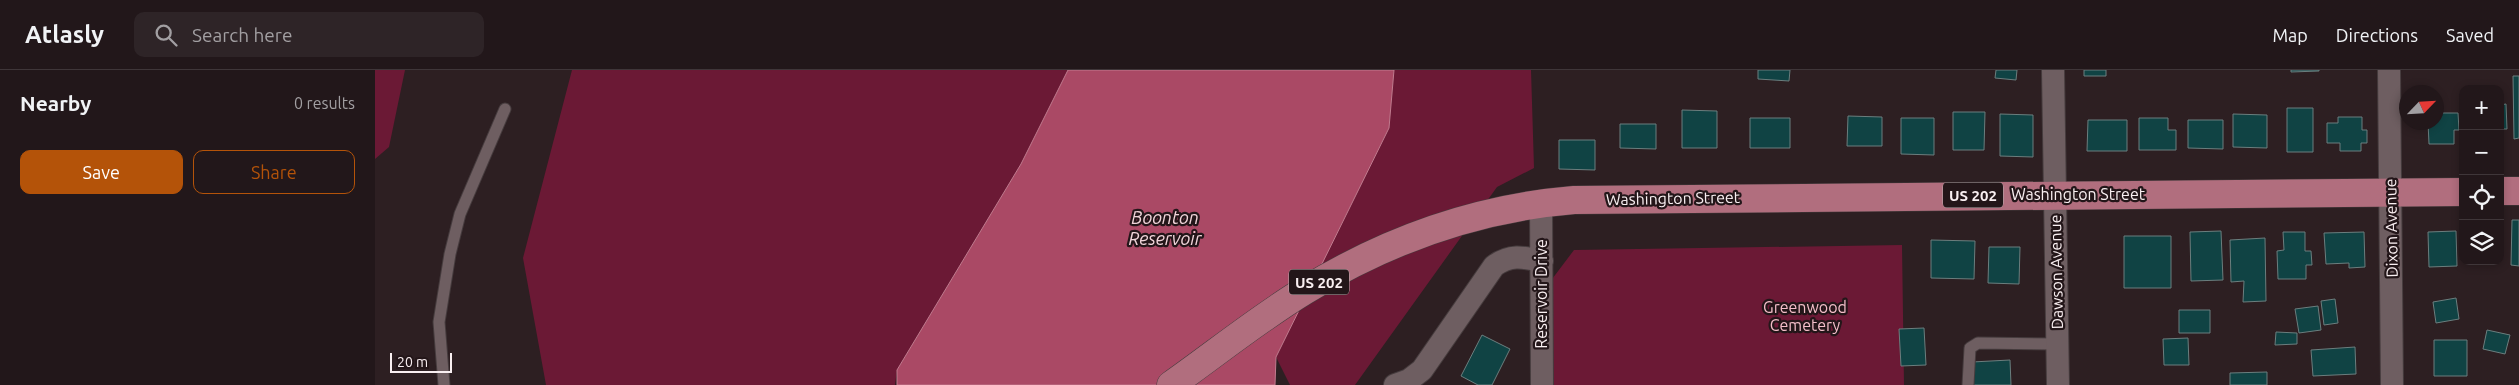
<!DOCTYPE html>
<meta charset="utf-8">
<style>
:root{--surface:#22171a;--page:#2e2427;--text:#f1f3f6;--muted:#a29fa2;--line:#3f3639;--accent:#b45309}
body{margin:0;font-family:Ubuntu,sans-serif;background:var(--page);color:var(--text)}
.controls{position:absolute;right:15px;top:15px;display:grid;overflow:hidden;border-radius:10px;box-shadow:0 2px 8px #0003}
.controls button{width:45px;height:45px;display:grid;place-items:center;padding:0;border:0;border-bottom:1px solid var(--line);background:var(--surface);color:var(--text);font:25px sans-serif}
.compass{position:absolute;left:2024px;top:15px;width:45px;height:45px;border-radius:50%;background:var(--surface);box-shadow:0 2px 8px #0003;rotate:65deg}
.scale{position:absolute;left:15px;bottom:12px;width:62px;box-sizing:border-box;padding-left:5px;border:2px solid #f9eff1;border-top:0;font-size:14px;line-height:18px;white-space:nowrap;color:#f9eff1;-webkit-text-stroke:4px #231619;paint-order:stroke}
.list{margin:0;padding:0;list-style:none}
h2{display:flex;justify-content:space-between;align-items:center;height:65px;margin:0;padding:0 20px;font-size:21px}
h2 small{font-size:16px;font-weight:400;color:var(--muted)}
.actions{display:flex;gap:10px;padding:15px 20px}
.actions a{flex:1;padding:11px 0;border:1px solid var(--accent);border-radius:10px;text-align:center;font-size:18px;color:var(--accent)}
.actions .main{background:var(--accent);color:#fff}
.icon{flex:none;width:28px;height:28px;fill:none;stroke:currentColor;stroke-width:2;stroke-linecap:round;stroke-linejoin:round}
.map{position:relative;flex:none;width:2144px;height:315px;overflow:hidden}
header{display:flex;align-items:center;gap:30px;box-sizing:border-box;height:70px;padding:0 25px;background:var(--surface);border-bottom:1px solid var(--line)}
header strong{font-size:24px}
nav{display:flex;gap:28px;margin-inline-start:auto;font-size:18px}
.search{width:350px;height:45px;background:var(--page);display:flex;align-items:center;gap:12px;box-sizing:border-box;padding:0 18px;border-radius:10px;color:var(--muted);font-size:19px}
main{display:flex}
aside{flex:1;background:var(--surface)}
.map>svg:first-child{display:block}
.green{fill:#6b1935}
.water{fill:#aa4965;stroke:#c27b8f}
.building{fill:#104344;stroke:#6b7e7e}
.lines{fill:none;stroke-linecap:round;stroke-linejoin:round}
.service-casing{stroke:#463c3e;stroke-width:13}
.minor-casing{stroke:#463c3e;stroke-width:24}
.primary-casing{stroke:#463c3e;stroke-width:29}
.service{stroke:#6e5e61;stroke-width:11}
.minor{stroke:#6e5e61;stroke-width:22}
.primary{stroke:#b16e7e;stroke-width:28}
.labels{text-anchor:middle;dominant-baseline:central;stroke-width:4.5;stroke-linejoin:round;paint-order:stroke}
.shield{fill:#231619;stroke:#b9aeb0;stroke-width:1}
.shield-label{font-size:15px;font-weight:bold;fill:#f9eff1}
.street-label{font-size:16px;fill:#f9eff1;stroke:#231619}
.park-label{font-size:16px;fill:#f4bec9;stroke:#231619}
.water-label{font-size:18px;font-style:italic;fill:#f1d5da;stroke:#231619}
</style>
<header>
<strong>Atlasly</strong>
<div class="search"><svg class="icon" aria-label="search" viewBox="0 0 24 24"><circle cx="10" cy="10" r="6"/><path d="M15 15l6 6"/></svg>Search here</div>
<nav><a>Map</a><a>Directions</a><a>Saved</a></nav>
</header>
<main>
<aside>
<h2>Nearby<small>0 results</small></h2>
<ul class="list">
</ul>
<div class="actions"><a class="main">Save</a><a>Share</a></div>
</aside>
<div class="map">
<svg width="2144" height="315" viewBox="0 0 2144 315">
<rect width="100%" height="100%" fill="#2d1f22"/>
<path class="green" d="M 0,0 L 30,0 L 14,77 L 0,89 Z
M 197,0 L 693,0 L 646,94 L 522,300 L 520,315 L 171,315 L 148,188 Z
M 1019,0 L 1156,0 L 1159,98 L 1122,117 L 980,315 L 915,315 L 901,287 L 1014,58 Z
M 1527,175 L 1529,315 L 1164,315 L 1162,229 L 1199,180 Z"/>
<path class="water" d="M 693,0 L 1019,0 L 1014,58 L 901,287 L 900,315 L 522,315 L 522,300 L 646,94 Z"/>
<path class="building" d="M 1383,0 L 1415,0 L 1414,11 L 1383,9 Z
M 1621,0 L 1642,0 L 1641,10 L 1620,8 Z
M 1709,0 L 1731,0 L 1731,6 L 1709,6 Z
M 1916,0 L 1944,0 L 1944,1 L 1916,2 Z
M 2138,6 L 2144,6 L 2144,68 L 2139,69 Z
M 2131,34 L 2132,59 L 2126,59 L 2125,78 L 2125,35 Z
M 1912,38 L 1938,38 L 1938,82 L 1912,82 Z
M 1307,40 L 1342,41 L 1342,78 L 1307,78 Z
M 1578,42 L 1610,42 L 1609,80 L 1578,80 Z
M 2062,43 L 2083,43 L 2084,60 L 2079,60 L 2079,74 L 2054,74 L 2053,52 L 2062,52 Z
M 1625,44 L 1658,45 L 1658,87 L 1625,86 Z
M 1858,44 L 1892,45 L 1892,78 L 1858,77 Z
M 1473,46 L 1507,47 L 1507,76 L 1472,76 Z
M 1963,47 L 1987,47 L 1987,60 L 1992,60 L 1992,73 L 1986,73 L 1986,81 L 1965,81 L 1965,73 L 1952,73 L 1952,53 L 1963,53 Z
M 1375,48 L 1415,48 L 1415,78 L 1375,78 Z
M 1526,48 L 1559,48 L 1559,85 L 1526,84 Z
M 1764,48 L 1793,48 L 1793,60 L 1801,60 L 1801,80 L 1764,80 Z
M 1713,50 L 1752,50 L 1752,81 L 1712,81 Z
M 1813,50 L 1848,50 L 1848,79 L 1813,78 Z
M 1245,54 L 1281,54 L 1281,79 L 1245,78 Z
M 1184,70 L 1220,70 L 1220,100 L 1184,99 Z
M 2137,150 L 2144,150 L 2144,196 L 2136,195 Z
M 1846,161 L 1848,210 L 1816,211 L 1815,162 Z
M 2081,161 L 2082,196 L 2054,197 L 2053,162 Z
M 1908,162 L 1930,162 L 1930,181 L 1936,181 L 1937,195 L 1931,195 L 1931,209 L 1903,209 L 1902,181 L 1909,180 Z
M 1989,162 L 1990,197 L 1974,198 L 1974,193 L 1951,194 L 1949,163 Z
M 1749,166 L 1796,166 L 1796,218 L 1749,218 Z
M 1890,168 L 1891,231 L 1868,232 L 1869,211 L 1856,212 L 1855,170 Z
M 1556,170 L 1600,171 L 1599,209 L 1556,208 Z
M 1614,177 L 1645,177 L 1644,214 L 1613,213 Z
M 2096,191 L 2125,191 L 2125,192 L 2096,193 Z
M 2081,228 L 2084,249 L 2061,253 L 2058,232 Z
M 1960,229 L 1963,253 L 1949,255 L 1946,231 Z
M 1943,236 L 1946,260 L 1924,263 L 1920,239 Z
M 1804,240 L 1835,240 L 1835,263 L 1804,263 Z
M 1549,258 L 1551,295 L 1526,296 L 1524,259 Z
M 2112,260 L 2135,265 L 2130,284 L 2108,279 Z
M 1901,262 L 1922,263 L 1922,274 L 1900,275 Z
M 1107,265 L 1135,279 L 1117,315 L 1103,315 L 1086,306 Z
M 1813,268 L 1814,295 L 1789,295 L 1788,269 Z
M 2059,270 L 2092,270 L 2092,306 L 2059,306 Z
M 1980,277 L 1981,304 L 1938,306 L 1936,280 Z
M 1635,290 L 1636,315 L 1598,315 L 1597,292 Z
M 1892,302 L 1892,315 L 1855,315 L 1855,303 Z"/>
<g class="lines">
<defs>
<path id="service" d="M 69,315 L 64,252 L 75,184 L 85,144 L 130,39
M 1593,315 L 1595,278 L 1603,273 L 1682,274"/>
<path id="minor" d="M 1678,0 L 1683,315
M 2014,0 L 2017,315
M 1166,132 L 1167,315
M 1020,315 L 1034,310 L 1047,300 L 1119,196 C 1135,184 1148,187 1167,191"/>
<path id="primary" d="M 2125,121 L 2144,121
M 796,315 C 840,284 883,249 929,221 C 1012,170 1102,138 1199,130 L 2088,122"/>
</defs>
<use href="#service" class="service-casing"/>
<use href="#minor" class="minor-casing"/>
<use href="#primary" class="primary-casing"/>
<use href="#service" class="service"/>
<use href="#minor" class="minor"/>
<use href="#primary" class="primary"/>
</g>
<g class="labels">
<g class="shield">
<rect x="1568" y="112.5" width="60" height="25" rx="4"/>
<rect x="914" y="199.5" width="60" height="25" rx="4"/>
</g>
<g class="shield-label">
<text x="1598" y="125">US 202</text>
<text x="944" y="212">US 202</text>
</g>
<g class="street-label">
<text x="1703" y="124">Washington Street</text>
<text transform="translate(1298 128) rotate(-1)">Washington Street</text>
<text transform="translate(2016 158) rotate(-91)">Dixon Avenue</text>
<text transform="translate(1681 202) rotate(-91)">Dawson Avenue</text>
<text transform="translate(1166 224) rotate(-90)">Reservoir Drive</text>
</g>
<g class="park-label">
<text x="1430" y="237">Greenwood<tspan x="1430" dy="18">Cemetery</tspan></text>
</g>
<g class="water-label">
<text x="790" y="147">Boonton<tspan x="790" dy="21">Reservoir</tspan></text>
</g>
</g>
</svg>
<div class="controls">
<button>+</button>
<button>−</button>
<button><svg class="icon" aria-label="locate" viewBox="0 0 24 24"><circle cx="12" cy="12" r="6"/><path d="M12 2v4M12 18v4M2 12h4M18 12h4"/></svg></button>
<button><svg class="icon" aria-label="layers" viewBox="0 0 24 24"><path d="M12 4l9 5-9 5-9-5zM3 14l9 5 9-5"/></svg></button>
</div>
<svg class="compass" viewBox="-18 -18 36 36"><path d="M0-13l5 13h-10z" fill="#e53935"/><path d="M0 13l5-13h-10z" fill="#a29fa2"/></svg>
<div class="scale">20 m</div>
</div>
</main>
